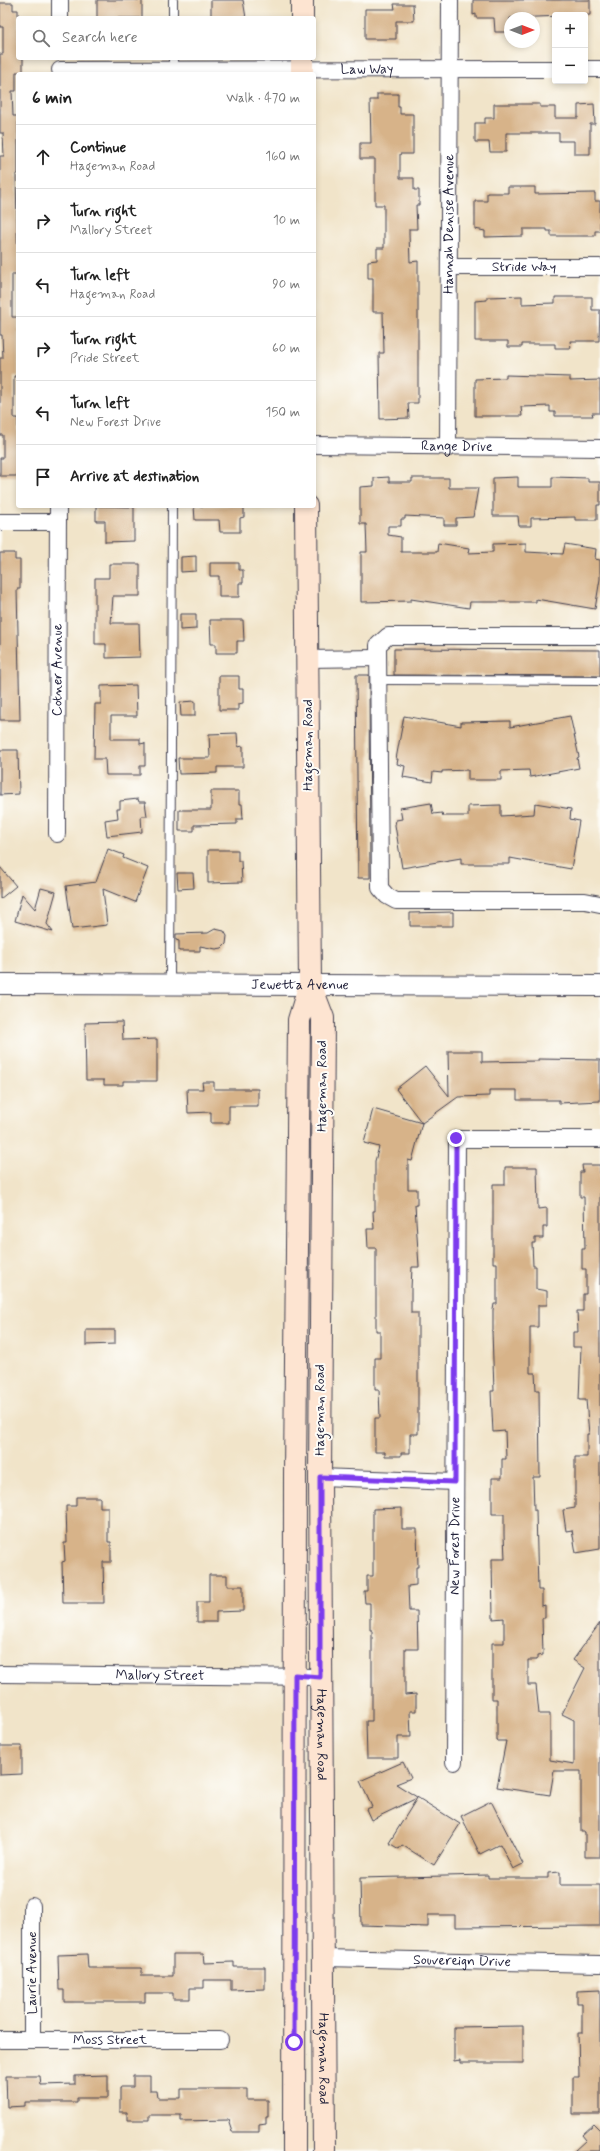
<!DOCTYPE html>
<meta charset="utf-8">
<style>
:root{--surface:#fff;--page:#f6f6f6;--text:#222;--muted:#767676;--line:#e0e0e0}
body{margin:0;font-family:Mynerve,sans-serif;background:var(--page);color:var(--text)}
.controls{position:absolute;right:12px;top:12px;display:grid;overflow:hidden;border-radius:4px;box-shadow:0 2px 6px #0003}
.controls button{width:36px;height:36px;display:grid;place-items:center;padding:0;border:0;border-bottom:1px solid var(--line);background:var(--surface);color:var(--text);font:20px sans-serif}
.compass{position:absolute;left:504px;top:12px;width:36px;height:36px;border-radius:50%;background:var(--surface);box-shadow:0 2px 6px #0003;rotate:90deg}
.stop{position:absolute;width:12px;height:12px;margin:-9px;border:3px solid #7c3aed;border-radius:50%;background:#fff}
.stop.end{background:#7c3aed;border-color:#fff;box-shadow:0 1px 4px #0008}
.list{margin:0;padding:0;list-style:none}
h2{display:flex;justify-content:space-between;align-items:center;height:52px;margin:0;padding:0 16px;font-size:17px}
h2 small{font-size:13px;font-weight:400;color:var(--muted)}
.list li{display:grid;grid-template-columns:26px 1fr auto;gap:12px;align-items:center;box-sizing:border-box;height:64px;padding:0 16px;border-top:1px solid var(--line)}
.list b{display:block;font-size:15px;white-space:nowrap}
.list p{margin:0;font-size:13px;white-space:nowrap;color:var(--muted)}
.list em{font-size:13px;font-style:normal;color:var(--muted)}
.icon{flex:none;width:22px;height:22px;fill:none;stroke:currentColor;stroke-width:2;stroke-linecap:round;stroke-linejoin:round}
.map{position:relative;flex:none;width:600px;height:2151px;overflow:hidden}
.search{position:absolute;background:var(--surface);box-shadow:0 2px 6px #0003;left:16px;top:16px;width:300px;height:44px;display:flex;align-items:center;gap:10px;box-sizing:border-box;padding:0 14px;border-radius:4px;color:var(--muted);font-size:15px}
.panel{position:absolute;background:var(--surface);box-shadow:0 2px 6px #0003;left:16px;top:72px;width:300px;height:436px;border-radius:4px}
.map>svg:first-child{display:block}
.building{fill:#d7b389}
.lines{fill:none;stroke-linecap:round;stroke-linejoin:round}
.service-casing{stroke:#413f50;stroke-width:10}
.minor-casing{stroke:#413f50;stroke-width:18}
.tertiary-casing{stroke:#413f50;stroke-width:22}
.secondary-casing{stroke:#413f50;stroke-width:24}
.service{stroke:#fff;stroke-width:8}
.minor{stroke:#fff;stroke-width:16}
.tertiary{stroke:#fff;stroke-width:20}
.secondary{stroke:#fde4d1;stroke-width:22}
.route{stroke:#7c3aed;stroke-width:5}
.labels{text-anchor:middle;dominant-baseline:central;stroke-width:4;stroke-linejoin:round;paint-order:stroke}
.street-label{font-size:14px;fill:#22223b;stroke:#fdfcf7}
</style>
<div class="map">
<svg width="600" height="2151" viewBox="0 0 600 2151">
<rect width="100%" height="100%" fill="#fdfcf7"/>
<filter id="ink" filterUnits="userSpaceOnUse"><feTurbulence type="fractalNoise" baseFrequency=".025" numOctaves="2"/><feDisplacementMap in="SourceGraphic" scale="8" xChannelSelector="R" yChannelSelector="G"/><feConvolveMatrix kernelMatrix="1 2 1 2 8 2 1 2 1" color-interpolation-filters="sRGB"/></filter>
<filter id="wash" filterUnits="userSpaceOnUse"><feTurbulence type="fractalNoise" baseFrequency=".012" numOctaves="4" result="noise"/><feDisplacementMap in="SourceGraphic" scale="16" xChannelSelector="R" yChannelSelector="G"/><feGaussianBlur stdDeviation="0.9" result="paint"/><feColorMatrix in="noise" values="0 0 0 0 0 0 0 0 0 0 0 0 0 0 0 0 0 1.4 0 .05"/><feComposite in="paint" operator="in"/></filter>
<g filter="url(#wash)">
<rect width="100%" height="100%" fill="#f1e4c9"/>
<g id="blocks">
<path class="building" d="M 97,0 L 142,0 L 142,18 L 97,18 Z
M 211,0 L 243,0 L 246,18 L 211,18 Z
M 473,0 L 590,0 L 590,15 L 510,18 L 510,32 L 495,32 L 494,18 L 476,18 L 476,14 L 473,15 Z
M 0,3 L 13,3 L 13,10 L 18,10 L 18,58 L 23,58 L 23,72 L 16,72 L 16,91 L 12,91 L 13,116 L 18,116 L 18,174 L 16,174 L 18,274 L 12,274 L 12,317 L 18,317 L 18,376 L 14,376 L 14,418 L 18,418 L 18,476 L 0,476 L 0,458 L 3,458 L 3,435 L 0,435 L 0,358 L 3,358 L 2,335 L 0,335 L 0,156 L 4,156 L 3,133 L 0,133 L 0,54 L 3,54 L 3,27 L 0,27 Z
M 394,4 L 413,4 L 414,21 L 396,21 L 396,39 L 365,39 L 365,9 L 395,9 Z
M 377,94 L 398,94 L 398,107 L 400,107 L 400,114 L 413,114 L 413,154 L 400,154 L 400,178 L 414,178 L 414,190 L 419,190 L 419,205 L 416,205 L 417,229 L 409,229 L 409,234 L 410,262 L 418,261 L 418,403 L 408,403 L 409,418 L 380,419 L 379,353 L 384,353 L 383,312 L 373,312 L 373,278 L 368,278 L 368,261 L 377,260 L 377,248 L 384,248 L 384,205 L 375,205 L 375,159 L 360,159 L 360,143 L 371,143 L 370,100 L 377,100 Z
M 494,104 L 540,104 L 540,107 L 555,107 L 555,118 L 578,118 L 578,105 L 594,104 L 595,124 L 590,124 L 590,154 L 574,154 L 574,141 L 559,141 L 559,133 L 506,133 L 506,152 L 490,152 L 489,142 L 475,142 L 475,123 L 485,123 L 485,118 L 494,118 Z
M 508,187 L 535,187 L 535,194 L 595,193 L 595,201 L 600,201 L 600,231 L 595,231 L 595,236 L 551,236 L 551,231 L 547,231 L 547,229 L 523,229 L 523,236 L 485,237 L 485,231 L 475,229 L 475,201 L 487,201 L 487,193 L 508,193 Z
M 522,296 L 522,304 L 555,303 L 555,297 L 592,297 L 592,310 L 600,310 L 599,341 L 570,341 L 571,348 L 555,348 L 555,344 L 522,344 L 522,347 L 508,347 L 508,341 L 475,341 L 475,301 L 487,300 L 487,297 Z
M 506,375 L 570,377 L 570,381 L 600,380 L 600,413 L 592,413 L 593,416 L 555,416 L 555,412 L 550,412 L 550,406 L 521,407 L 522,416 L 475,416 L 475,379 L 506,378 Z
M 389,477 L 389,482 L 412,482 L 412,478 L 449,478 L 449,488 L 478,488 L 473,517 L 456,518 L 456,525 L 444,525 L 444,518 L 405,516 L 405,519 L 401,519 L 401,526 L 388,526 L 388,535 L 401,537 L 401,552 L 437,552 L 438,543 L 469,548 L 468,553 L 493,552 L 493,544 L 526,543 L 526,552 L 563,554 L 565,544 L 596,549 L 595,559 L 600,560 L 600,579 L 595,609 L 536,599 L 536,602 L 470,602 L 469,608 L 411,599 L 411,601 L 361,602 L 361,552 L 367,552 L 366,524 L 360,524 L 360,487 L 374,486 L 374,478 Z
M 518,477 L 518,487 L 552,487 L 552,477 L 588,478 L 588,482 L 600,482 L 600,505 L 597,505 L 597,520 L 575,520 L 575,517 L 531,518 L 531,526 L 519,526 L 518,516 L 493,516 L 493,478 Z
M 96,506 L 134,507 L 134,541 L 105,542 L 105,521 L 96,521 Z
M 194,506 L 244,506 L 244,517 L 240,518 L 240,532 L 220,532 L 219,520 L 195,520 Z
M 0,553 L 15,553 L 15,560 L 20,560 L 20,589 L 17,589 L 20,720 L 0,720 Z
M 196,556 L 196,571 L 181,572 L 181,557 Z
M 210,563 L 239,563 L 239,570 L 243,570 L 243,583 L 239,583 L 239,597 L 219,597 L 219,576 L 210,576 Z
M 109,564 L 140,564 L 140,596 L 113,596 L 111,623 L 139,623 L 140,657 L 106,658 L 106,644 L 95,644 L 95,578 L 109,578 Z
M 180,614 L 196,614 L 196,629 L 180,630 Z
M 210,620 L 243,620 L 244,641 L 237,641 L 237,653 L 216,653 L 216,644 L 211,644 Z
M 394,649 L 600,650 L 600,676 L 394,675 Z
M 356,675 L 369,675 L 370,878 L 358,878 Z
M 219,676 L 239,676 L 239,689 L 243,689 L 243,703 L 238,704 L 238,710 L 219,710 Z
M 136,685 L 137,716 L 111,716 L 111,739 L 140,739 L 140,744 L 145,743 L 145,766 L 140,766 L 140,775 L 106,775 L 105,759 L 94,759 L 95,704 L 101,704 L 101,686 Z
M 195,701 L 195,716 L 181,716 L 180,702 Z
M 404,716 L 461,726 L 461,722 L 510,721 L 510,727 L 570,716 L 579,757 L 577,758 L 579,768 L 530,777 L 529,770 L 501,771 L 501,780 L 468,780 L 468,770 L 442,771 L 442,773 L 433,772 L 432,782 L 403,777 L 405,766 L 397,764 L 398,759 L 396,759 Z
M 237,733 L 238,747 L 243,746 L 243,767 L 217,767 L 217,773 L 179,774 L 178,758 L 210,758 L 209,734 Z
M 0,750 L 18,750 L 19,794 L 0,795 Z
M 211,791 L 239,791 L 239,804 L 242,804 L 243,819 L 237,819 L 237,824 L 194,825 L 194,831 L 179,831 L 179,810 L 211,810 Z
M 138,799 L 139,802 L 145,802 L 147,816 L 141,816 L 142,832 L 107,836 L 105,820 L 118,818 L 117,809 L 120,809 L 120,801 Z
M 431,803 L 433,814 L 442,813 L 443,816 L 468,816 L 468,806 L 501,805 L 501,816 L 534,814 L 535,803 L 571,809 L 570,819 L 579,821 L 571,869 L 510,858 L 510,864 L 461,864 L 461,858 L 402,868 L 395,825 L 396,820 L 402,819 L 400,808 Z
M 108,849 L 124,855 L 123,858 L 148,868 L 135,902 L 103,889 L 107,925 L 72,929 L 66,886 L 96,882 Z
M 208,850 L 238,850 L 238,861 L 241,861 L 242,882 L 208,883 Z
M 0,867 L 16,886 L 0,899 Z
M 177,873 L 193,873 L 194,888 L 178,889 Z
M 41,888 L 56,892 L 47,924 L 53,932 L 15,921 L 22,894 L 35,909 Z
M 453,912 L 453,926 L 410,926 L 410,913 Z
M 215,929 L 224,931 L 227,936 L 226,944 L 222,948 L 216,949 L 200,946 L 200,951 L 179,951 L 179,941 L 176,940 L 176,934 L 208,933 Z
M 122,1022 L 123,1040 L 157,1039 L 157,1081 L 123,1081 L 123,1085 L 104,1085 L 104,1080 L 86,1080 L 85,1023 Z
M 448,1051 L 482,1051 L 482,1062 L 538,1061 L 538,1059 L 600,1060 L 600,1101 L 559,1103 L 559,1100 L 517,1100 L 517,1090 L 489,1090 L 489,1096 L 458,1097 L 422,1123 L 412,1161 L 408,1160 L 408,1189 L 417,1189 L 417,1205 L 415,1205 L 419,1267 L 412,1267 L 411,1289 L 411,1313 L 418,1313 L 418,1434 L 410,1434 L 410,1453 L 401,1453 L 401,1456 L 385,1456 L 385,1452 L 375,1452 L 375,1418 L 380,1418 L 379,1389 L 375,1389 L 375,1358 L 380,1358 L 380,1331 L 376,1331 L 376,1248 L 368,1248 L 367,1229 L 374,1229 L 373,1211 L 375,1211 L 375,1161 L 379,1147 L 364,1143 L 373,1109 L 422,1123 L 396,1089 L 425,1066 L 449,1096 Z
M 202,1082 L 214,1082 L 214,1089 L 258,1089 L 258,1106 L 229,1106 L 229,1123 L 211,1123 L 211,1112 L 188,1113 L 187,1089 L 203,1089 Z
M 582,1165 L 600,1165 L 600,1549 L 576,1553 L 572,1530 L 566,1531 L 563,1510 L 575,1508 L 575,1457 L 587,1457 L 587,1434 L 589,1434 L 586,1400 L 579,1400 L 581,1347 L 573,1347 L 573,1332 L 578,1332 L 577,1311 L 583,1311 L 583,1294 L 586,1294 L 586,1269 L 582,1269 L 582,1249 L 585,1249 L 584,1197 L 580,1197 L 580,1172 L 583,1172 Z
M 505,1167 L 537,1167 L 538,1209 L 547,1208 L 547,1227 L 543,1227 L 543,1238 L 535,1238 L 535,1243 L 532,1243 L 533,1266 L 536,1266 L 536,1289 L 547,1291 L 547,1305 L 538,1305 L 538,1327 L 530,1327 L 530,1373 L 535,1373 L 536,1390 L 539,1390 L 540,1477 L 533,1477 L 534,1510 L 536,1510 L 538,1590 L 542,1590 L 542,1606 L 545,1605 L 545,1618 L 542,1618 L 543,1655 L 537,1656 L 537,1660 L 528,1660 L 528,1685 L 536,1685 L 539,1714 L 550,1714 L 550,1760 L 574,1764 L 574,1720 L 562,1714 L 585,1668 L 573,1660 L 600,1623 L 600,1857 L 585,1857 L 585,1832 L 581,1832 L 581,1771 L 554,1771 L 550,1795 L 497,1787 L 506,1741 L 497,1741 L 497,1699 L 492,1699 L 492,1643 L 504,1643 L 504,1618 L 493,1619 L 492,1559 L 505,1559 L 504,1535 L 504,1514 L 492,1514 L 492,1478 L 502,1478 L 502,1459 L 506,1459 L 505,1431 L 493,1432 L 492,1412 L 491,1391 L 494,1391 L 492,1331 L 493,1331 L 493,1310 L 494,1304 L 497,1304 L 497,1263 L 493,1263 L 493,1184 L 505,1184 Z
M 86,1330 L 115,1330 L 115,1344 L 86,1345 Z
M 76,1497 L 100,1497 L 100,1507 L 108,1507 L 108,1542 L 111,1542 L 111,1562 L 103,1562 L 104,1603 L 63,1603 L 62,1562 L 65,1561 L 64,1543 L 67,1543 L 66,1506 L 76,1506 Z
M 402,1508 L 402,1529 L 417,1529 L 418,1567 L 416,1567 L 416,1585 L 408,1586 L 409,1611 L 417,1611 L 418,1649 L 405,1649 L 405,1695 L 416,1694 L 416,1711 L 410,1711 L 411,1737 L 398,1737 L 398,1758 L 367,1758 L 366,1721 L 372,1721 L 372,1630 L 370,1630 L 370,1603 L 365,1603 L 364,1591 L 367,1591 L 367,1576 L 373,1576 L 373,1509 Z
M 209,1575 L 227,1575 L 227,1586 L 243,1586 L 243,1611 L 216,1612 L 216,1622 L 197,1622 L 197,1602 L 209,1602 Z
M 0,1746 L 22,1746 L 22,1774 L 0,1775 Z
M 403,1762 L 411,1778 L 396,1784 L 460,1824 L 434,1865 L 402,1845 L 399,1849 L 389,1843 L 417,1798 L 371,1820 L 366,1809 L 372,1807 L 360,1781 Z
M 491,1801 L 523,1864 L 513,1869 L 500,1844 L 480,1854 L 461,1816 Z
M 560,1872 L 560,1885 L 600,1885 L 600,1926 L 455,1927 L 455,1915 L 428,1915 L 428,1927 L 361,1925 L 360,1878 L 488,1875 L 488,1878 L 548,1878 L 548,1873 Z
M 87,1954 L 88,1968 L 142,1968 L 142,1976 L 173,1976 L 173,1954 L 203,1954 L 204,1963 L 234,1962 L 234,1967 L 265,1967 L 265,1989 L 231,1990 L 231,1980 L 204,1980 L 204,1988 L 190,1988 L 190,1999 L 173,1999 L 173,1993 L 145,1993 L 145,2002 L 64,2002 L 64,1990 L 59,1990 L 58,1955 Z
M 600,1990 L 600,2114 L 573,2114 L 573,2077 L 579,2077 L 578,2033 L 582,2033 L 582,2003 L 577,2003 L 577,1991 Z
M 523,2026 L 523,2063 L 460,2063 L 460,2060 L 454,2061 L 454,2027 Z
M 108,2075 L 108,2098 L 77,2098 L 77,2102 L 25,2102 L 25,2106 L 7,2107 L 6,2076 L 40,2076 L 41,2085 L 75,2084 L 75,2076 Z
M 133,2076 L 150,2076 L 150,2091 L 157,2091 L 158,2098 L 181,2098 L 181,2089 L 247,2089 L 247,2100 L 268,2100 L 268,2116 L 266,2116 L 266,2124 L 259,2125 L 259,2132 L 232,2132 L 228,2120 L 181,2121 L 181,2115 L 149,2115 L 149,2120 L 127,2120 L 127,2112 L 120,2112 L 120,2087 L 133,2087 Z
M 594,2124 L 600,2130 L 600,2151 L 574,2151 L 586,2140 L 582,2135 Z"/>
</g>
</g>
<g filter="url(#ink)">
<use href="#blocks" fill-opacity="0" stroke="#413f50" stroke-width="1"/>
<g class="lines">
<defs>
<path id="service" d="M 173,18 L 173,0
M 173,71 L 173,58
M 379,680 L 600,681
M 170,984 L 172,506"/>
<g id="minor">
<path d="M 60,18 L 60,0"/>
<path d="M 585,69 L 600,69"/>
<path id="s1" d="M 60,70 L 555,69"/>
<path id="s2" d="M 449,267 L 600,267"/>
<path id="s3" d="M 314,445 L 600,448"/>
<path id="s4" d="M 448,448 L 450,0"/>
<path d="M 0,522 L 58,522"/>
<path d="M 600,636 L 388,636 L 378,645 L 380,888 L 387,896 L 396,901 L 585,901 L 600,904"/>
<path d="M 307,659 L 378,658"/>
<path id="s5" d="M 57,834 L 58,506"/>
<path d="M 320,1477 L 455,1482"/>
<path id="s6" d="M 0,1674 L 320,1677"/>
<path id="s7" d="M 454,1762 L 457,1139 L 600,1139"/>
<path d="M 32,1906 L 32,2040"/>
<path id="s8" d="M 324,1958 L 600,1964"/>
<path id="s9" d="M 0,2040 L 220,2040"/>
</g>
<g id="tertiary">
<path id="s10" d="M 0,984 L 600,986"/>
</g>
<g id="secondary">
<path d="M 302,18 L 302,0"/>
<path d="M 302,74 L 302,58"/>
<path id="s11" d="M 310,984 L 323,1018 L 320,1477 L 324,2151"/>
<path d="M 294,2151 L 295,1475 L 299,1020 L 310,984 L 306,506"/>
</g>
</defs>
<use href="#service" class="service-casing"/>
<use href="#minor" class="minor-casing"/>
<use href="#tertiary" class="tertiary-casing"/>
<use href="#secondary" class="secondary-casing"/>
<use href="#service" class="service"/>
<use href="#minor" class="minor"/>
<use href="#tertiary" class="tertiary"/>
<use href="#secondary" class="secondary"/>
</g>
</g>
<g class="lines" filter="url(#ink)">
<path class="route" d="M 294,2042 L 295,1675 L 320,1677 L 320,1477 L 455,1482 L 456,1138"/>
</g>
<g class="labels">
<g class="street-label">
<text stroke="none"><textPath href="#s1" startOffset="307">Law Way</textPath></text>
<text stroke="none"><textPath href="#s4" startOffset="224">Hannah Denise Avenue</textPath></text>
<text stroke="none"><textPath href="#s2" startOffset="75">Stride Way</textPath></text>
<text stroke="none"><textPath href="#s3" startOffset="143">Range Drive</textPath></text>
<text stroke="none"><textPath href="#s5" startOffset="164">Cotner Avenue</textPath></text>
<text transform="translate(308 745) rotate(-90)">Hageman Road</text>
<text stroke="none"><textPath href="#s10" startOffset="300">Jewetta Avenue</textPath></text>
<text transform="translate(322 1086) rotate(-90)">Hageman Road</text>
<text transform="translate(320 1410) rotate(-90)">Hageman Road</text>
<text stroke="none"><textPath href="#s7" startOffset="216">New Forest Drive</textPath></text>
<text stroke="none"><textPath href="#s6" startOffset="160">Mallory Street</textPath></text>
<text stroke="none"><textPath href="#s11" startOffset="753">Hageman Road</textPath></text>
<text stroke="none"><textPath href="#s8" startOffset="138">Souvereign Drive</textPath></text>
<text transform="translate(32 1973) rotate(-90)">Laurie Avenue</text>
<text stroke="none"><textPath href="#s9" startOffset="110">Moss Street</textPath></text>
<text stroke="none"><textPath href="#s11" startOffset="1077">Hageman Road</textPath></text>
</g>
</g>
</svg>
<div class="controls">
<button>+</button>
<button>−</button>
</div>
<svg class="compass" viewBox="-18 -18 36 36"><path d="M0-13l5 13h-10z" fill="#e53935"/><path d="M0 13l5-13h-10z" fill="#767676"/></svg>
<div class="stop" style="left:294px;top:2042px"></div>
<div class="stop end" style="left:456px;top:1138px"></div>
<div class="search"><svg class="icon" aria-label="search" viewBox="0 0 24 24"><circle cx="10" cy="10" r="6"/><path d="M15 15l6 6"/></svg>Search here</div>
<section class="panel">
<h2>6 min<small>Walk · 470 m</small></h2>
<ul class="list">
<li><svg class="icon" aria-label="ahead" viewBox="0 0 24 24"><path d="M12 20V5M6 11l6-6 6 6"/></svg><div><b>Continue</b><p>Hageman Road</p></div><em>160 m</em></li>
<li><svg class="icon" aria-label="right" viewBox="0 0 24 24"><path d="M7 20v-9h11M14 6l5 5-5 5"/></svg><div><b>Turn right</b><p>Mallory Street</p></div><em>10 m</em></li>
<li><svg class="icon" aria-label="left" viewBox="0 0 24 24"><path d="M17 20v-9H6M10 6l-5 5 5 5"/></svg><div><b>Turn left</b><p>Hageman Road</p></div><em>90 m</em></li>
<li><svg class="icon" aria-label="right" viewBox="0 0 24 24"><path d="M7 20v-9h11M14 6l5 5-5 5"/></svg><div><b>Turn right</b><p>Pride Street</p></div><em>60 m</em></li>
<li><svg class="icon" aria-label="left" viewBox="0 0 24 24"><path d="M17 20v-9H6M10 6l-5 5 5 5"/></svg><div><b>Turn left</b><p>New Forest Drive</p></div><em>150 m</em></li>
<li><svg class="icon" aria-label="arrive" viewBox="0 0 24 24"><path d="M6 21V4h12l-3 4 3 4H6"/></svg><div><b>Arrive at destination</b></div></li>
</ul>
</section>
</div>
